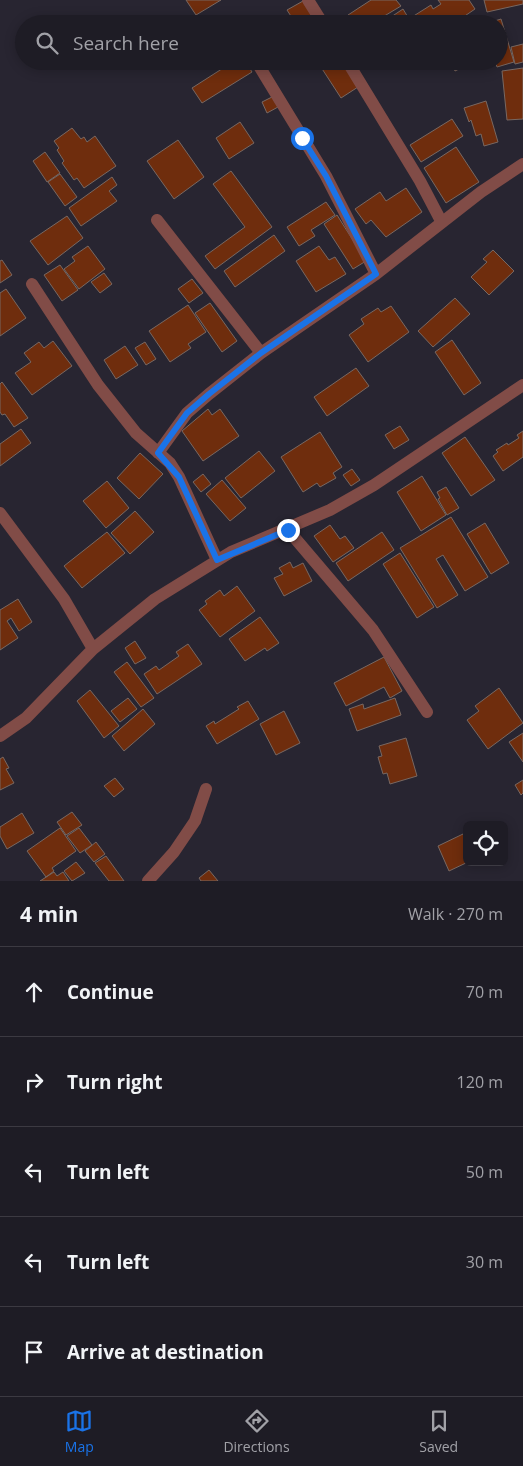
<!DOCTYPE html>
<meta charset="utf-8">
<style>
:root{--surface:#1e1c25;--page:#2b2932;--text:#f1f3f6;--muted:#a1a1a7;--line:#3c3a42;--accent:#1a73e8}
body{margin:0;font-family:"Open Sans",sans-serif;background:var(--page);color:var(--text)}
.controls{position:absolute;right:15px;bottom:15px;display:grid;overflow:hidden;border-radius:8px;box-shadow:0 2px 12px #0003}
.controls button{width:45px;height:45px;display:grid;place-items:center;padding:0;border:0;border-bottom:1px solid var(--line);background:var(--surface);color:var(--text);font:25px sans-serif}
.stop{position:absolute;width:15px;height:15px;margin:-11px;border:4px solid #1a73e8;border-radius:50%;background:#fff}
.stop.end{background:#1a73e8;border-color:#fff;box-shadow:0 1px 5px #0008}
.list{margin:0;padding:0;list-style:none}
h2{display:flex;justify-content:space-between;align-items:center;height:65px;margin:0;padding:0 20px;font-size:21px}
h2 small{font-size:16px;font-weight:400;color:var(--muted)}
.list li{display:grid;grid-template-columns:32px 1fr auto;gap:15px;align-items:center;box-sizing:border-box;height:90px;padding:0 20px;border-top:1px solid var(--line)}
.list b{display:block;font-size:19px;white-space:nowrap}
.list em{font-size:16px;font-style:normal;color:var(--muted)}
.icon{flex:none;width:28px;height:28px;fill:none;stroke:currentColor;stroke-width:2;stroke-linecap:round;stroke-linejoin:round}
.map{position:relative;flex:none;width:523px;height:881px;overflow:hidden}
.search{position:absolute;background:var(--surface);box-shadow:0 2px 12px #0003;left:15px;right:15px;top:15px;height:55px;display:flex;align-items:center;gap:12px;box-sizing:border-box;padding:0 18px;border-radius:28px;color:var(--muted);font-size:19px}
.sheet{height:515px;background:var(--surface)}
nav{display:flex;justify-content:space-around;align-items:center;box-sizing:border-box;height:70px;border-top:1px solid var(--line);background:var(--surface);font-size:14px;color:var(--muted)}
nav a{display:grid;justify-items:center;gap:2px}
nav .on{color:var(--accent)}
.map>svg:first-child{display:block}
.building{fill:#6f2d0d;stroke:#786862}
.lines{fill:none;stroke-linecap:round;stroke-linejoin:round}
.minor{stroke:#814c47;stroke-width:12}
.route{stroke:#1a73e8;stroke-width:6}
</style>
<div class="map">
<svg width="523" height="881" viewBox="0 0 523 881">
<rect width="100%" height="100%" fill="#282531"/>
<path class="building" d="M 186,0 L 221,0 L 196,15 Z
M 371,0 L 396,0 L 401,6 L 371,24 L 354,24 L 348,15 Z
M 438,0 L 469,0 L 475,9 L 453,24 L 417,24 L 412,17 L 431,5 L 433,9 L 441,4 Z
M 484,0 L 523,0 L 523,4 L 487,12 Z
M 303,1 L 317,24 L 296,24 L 287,10 Z
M 403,9 L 412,24 L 382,24 L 382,23 Z
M 501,19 L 514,62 L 497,67 L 495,61 L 499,61 L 499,24 L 485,24 Z
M 523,44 L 523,62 L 515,64 L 511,47 Z
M 225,61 L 245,61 L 252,72 L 202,103 L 192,88 L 228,65 Z
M 317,61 L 342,61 L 358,87 L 341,98 Z
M 441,61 L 475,61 L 455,71 L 453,66 L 445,69 Z
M 523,68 L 523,119 L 507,120 L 502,71 Z
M 272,97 L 278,107 L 267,113 L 262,102 Z
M 486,101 L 498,142 L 484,146 L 481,134 L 476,136 L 471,120 L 469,122 L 464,108 Z
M 452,119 L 463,136 L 421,162 L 410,145 Z
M 240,122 L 254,143 L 229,159 L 216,138 Z
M 72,128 L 81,139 L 84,137 L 87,142 L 95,136 L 116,166 L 84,188 L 77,178 L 74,180 L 62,163 L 64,161 L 57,150 L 59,148 L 54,141 Z
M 178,140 L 204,177 L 174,199 L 147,161 Z
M 456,147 L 479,182 L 446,203 L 424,168 Z
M 45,152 L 60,173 L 47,182 L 33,161 Z
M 231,171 L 272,227 L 215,269 L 205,256 L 245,227 L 213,184 Z
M 60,174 L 77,197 L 65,206 L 48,182 Z
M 112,177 L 117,185 L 109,191 L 117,201 L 81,226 L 69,208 Z
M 406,188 L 422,212 L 386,237 L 371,220 L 366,224 L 355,209 L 380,192 L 386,201 Z
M 326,202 L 335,215 L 311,230 L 315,236 L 299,246 L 287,227 Z
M 337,215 L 366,261 L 353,269 L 324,224 Z
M 67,216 L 83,238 L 48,265 L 30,241 Z
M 274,235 L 285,251 L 235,287 L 224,271 Z
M 88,246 L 105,269 L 79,289 L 64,269 L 75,261 L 72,257 Z
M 319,246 L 329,260 L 335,257 L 346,274 L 316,292 L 296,261 Z
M 493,250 L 514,271 L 489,295 L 471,277 L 487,262 L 483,259 Z
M 2,260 L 12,275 L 0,283 L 0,261 Z
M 60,265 L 78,290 L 62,301 L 44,275 Z
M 104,273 L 112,284 L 100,293 L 91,282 Z
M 192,279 L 203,293 L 189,303 L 178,289 Z
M 6,289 L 26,318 L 0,336 L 0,293 Z
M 455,298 L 470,314 L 433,347 L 418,331 Z
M 210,303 L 237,341 L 222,352 L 195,313 Z
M 188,305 L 206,332 L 188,344 L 191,348 L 170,362 L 149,331 Z
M 391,306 L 409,332 L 368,362 L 349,335 L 364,324 L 361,319 L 378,308 L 381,312 Z
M 452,340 L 481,383 L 464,395 L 435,352 Z
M 53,341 L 72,366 L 32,395 L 15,373 L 31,362 L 24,353 L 39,342 L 44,348 Z
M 145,342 L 156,359 L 146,365 L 135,348 Z
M 125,346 L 138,365 L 116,379 L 104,360 Z
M 356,368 L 369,386 L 327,416 L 314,397 Z
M 2,382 L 28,418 L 14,427 L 5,414 L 2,415 L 0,412 L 0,384 Z
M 208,409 L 212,415 L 220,409 L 239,436 L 203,461 L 182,431 Z
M 400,426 L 409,440 L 394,449 L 385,435 Z
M 21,429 L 31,443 L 0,466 L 0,444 Z
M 523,431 L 523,457 L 503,471 L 493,456 L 498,452 L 496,450 L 507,443 L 508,445 L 519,438 L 517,435 Z
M 320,432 L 342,467 L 333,473 L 336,478 L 320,487 L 317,483 L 303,492 L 281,457 Z
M 465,437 L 495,480 L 471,496 L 442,453 Z
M 259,451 L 275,471 L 241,498 L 225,478 Z
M 140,453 L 163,474 L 139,499 L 117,478 Z
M 352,469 L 360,480 L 351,486 L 343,475 Z
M 203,474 L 211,484 L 201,492 L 193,482 Z
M 422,476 L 446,515 L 421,531 L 397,492 Z
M 222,480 L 246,508 L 230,521 L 206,494 Z
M 107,481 L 129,508 L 106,528 L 83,501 Z
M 446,487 L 459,508 L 447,515 L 438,499 L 440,498 L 437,492 Z
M 135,511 L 154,532 L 130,554 L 111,533 Z
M 451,517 L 488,577 L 465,591 L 443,555 L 436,559 L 458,595 L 437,608 L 400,548 Z
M 485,523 L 509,563 L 491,574 L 467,534 Z
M 330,525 L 340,539 L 345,536 L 354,548 L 333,562 L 314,536 Z
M 107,532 L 125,553 L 82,588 L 64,566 Z
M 382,532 L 394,550 L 348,581 L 336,563 Z
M 400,553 L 434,607 L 417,618 L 383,564 Z
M 290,562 L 293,568 L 303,563 L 312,581 L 284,596 L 274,578 L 283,574 L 279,568 Z
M 237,586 L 255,611 L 220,637 L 199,610 L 207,604 L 205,601 L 220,590 L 224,596 Z
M 18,599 L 32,622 L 19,631 L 11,618 L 7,621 L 18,638 L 0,650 L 0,610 Z
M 260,617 L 279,643 L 267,651 L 265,648 L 245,661 L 229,639 Z
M 135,641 L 146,658 L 135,664 L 125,648 Z
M 188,644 L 202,664 L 157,694 L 144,674 L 156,666 L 159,670 L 179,656 L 176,652 Z
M 384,657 L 402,691 L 390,698 L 384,687 L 346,706 L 334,683 Z
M 127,662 L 154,698 L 141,707 L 114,672 Z
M 499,688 L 523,723 L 488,749 L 467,720 L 479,711 L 475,706 Z
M 90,690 L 119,726 L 104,738 L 77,701 Z
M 128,698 L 137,709 L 120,722 L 111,711 Z
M 395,698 L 401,715 L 357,731 L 349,709 L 363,704 L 364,709 Z
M 248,701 L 259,719 L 217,744 L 206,726 L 214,721 L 215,724 L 239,709 L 237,707 Z
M 143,709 L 155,724 L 124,751 L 112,736 Z
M 284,711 L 300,743 L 276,755 L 260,724 Z
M 523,733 L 523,762 L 509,742 Z
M 406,738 L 417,776 L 390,784 L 387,773 L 383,774 L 378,757 L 382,756 L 379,746 Z
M 3,757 L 9,768 L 6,769 L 14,783 L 0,790 L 0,759 Z
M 115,778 L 124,789 L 114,797 L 104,786 Z
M 523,780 L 523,793 L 521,795 L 515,785 Z
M 72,812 L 82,825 L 66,835 L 57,822 Z
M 22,813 L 34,833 L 7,849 L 0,836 L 0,827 Z
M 60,828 L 76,851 L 52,868 L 54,871 L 46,877 L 27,851 Z
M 79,828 L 92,845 L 80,853 L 67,836 Z
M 463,834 L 467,843 L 468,862 L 449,871 L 438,846 Z
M 96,842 L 105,854 L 94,862 L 85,851 Z
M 106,856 L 124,881 L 109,881 L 95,863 Z
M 76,862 L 85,873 L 72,881 L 64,871 Z
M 209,870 L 218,881 L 201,881 L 199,878 Z
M 54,872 L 57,876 L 63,872 L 69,881 L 40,881 Z"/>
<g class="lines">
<path class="minor" d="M 308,0 L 323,24
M 256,61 L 326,176 L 376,274
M 347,61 L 420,181 L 441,221
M 157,220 L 261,353
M 32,284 L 98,385 L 136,433 L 170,463 L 179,477 L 217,560
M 158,453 L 187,413 L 209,394 L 261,353 L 376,274 L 481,192 L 523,164
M 0,513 L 64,599 L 93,649
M 288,530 L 373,630 L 427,712
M 0,736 L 26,718 L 93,649 L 155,599 L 231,552 L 330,510 L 374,485 L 523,385
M 148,881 L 174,852 L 195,821 L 206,789"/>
</g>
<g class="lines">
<path class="route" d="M 288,530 L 217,560 L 179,477 L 158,453 L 187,413 L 209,394 L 261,353 L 376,274 L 326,176 L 302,138"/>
</g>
</svg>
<div class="controls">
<button><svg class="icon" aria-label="locate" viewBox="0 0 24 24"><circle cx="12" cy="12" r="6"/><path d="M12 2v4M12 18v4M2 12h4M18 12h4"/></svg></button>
</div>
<div class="stop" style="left:302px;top:138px"></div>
<div class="stop end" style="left:288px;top:530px"></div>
<div class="search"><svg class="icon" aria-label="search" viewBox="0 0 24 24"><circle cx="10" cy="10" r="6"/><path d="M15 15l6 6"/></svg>Search here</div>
</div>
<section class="sheet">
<h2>4 min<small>Walk · 270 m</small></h2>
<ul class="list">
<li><svg class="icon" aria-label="ahead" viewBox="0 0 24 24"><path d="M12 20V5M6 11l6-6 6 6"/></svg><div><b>Continue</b></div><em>70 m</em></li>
<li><svg class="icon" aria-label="right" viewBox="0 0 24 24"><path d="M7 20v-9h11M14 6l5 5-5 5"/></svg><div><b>Turn right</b></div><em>120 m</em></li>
<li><svg class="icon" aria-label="left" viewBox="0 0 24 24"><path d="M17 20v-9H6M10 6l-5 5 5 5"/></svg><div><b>Turn left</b></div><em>50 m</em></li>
<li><svg class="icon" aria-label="left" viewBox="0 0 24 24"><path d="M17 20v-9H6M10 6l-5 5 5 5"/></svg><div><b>Turn left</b></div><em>30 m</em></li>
<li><svg class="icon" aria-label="arrive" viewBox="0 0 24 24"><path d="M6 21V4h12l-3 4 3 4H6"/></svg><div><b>Arrive at destination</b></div></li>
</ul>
</section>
<nav>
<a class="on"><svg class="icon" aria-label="map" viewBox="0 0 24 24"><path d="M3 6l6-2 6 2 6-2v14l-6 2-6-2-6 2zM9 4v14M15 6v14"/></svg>Map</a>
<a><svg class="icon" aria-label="directions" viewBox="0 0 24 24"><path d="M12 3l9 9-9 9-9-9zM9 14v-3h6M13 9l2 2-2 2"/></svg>Directions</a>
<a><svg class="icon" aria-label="saved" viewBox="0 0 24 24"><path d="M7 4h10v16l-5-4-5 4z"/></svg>Saved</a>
</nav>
